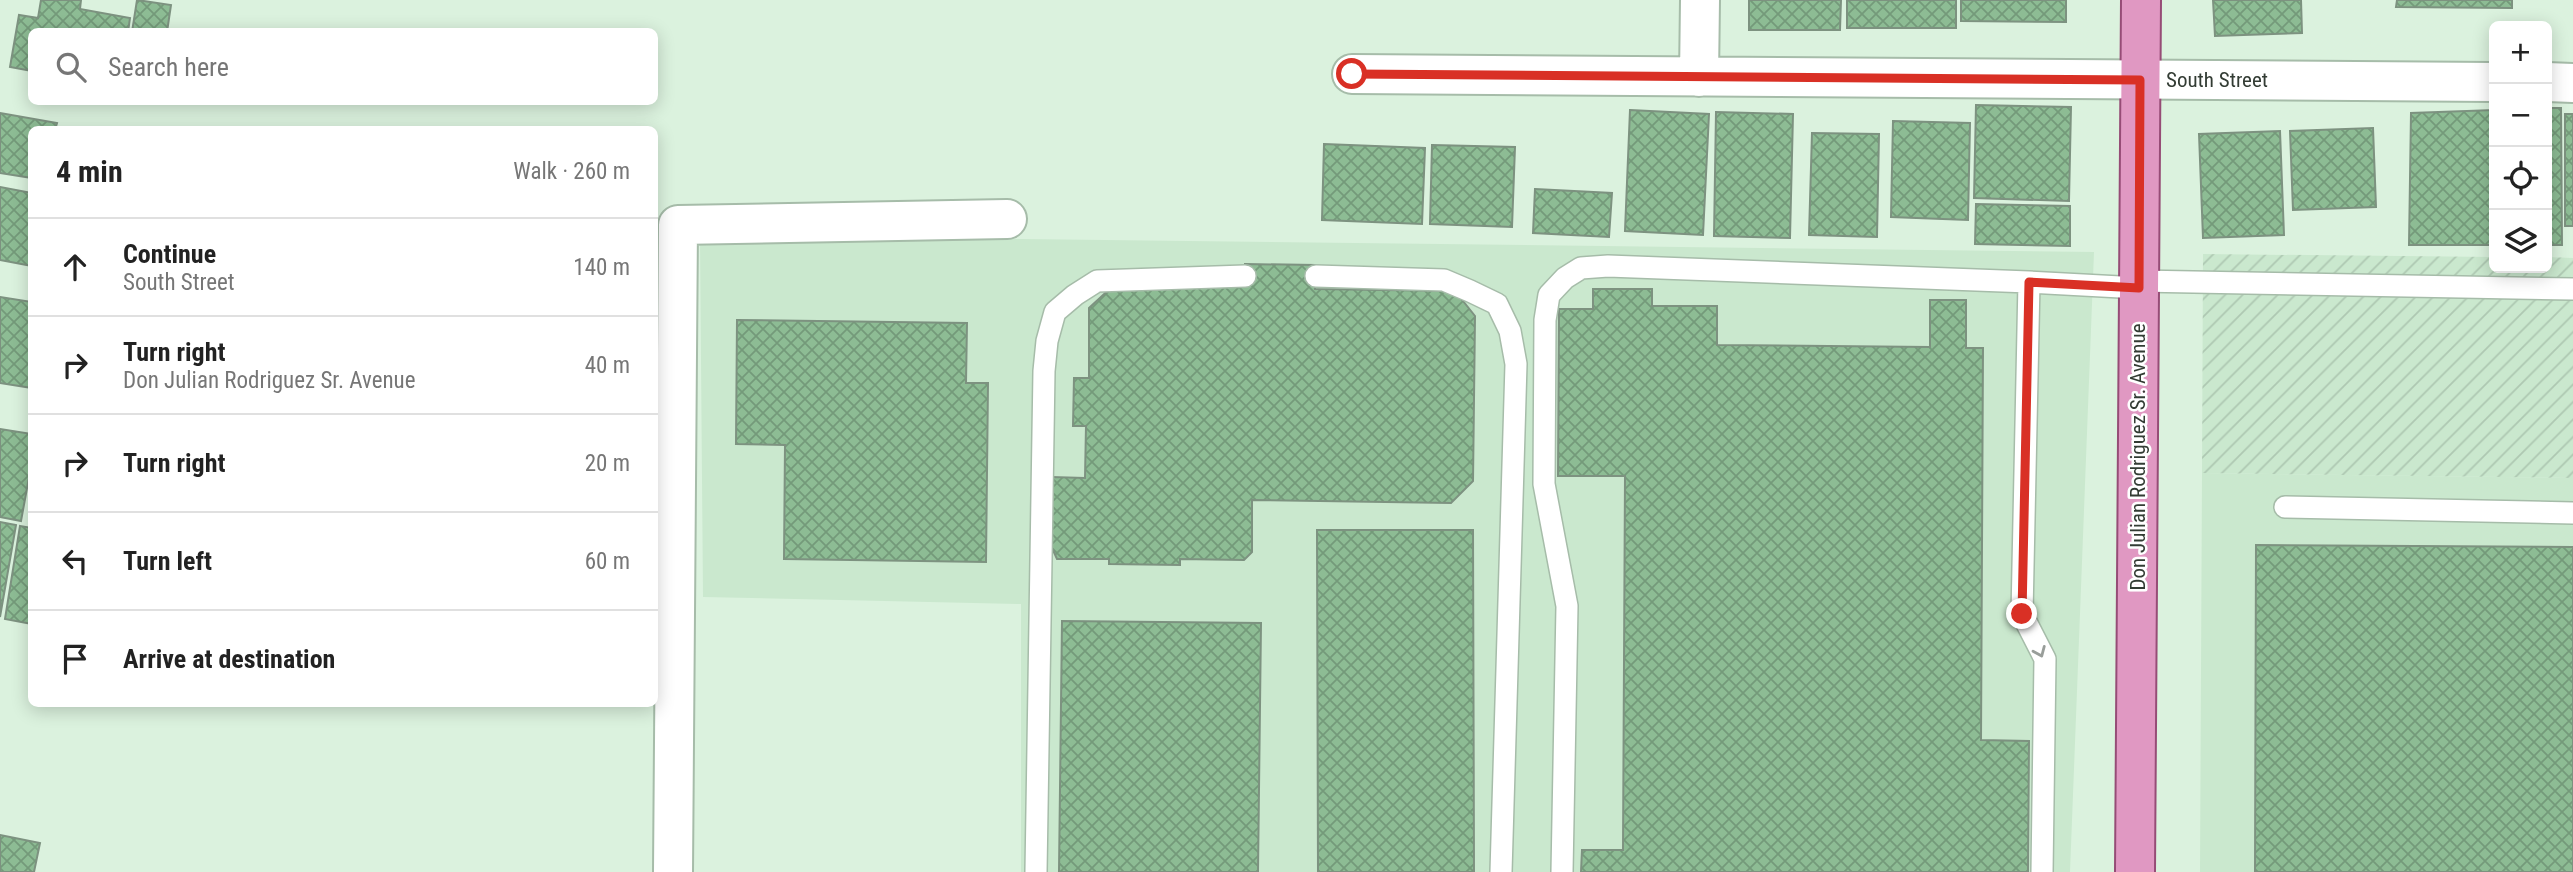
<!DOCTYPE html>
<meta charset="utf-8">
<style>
:root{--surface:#fff;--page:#f2f2f2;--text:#222;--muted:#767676;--line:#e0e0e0}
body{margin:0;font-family:"Roboto Condensed",sans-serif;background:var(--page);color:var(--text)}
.controls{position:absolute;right:21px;top:21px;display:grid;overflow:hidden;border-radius:10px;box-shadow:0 4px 18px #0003}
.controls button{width:63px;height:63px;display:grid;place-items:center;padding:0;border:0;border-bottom:2px solid var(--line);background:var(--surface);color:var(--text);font:35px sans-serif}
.stop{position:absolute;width:21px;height:21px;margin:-16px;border:5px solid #d93025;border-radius:50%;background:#fff}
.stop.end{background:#d93025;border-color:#fff;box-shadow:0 2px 7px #0008}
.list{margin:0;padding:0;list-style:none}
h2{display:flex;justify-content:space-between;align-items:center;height:91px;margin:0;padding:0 28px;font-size:30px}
h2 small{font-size:23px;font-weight:400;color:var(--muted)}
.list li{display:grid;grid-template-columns:46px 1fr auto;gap:21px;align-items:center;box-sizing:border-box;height:98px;padding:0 28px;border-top:2px solid var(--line)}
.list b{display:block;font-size:26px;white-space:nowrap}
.list p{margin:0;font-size:23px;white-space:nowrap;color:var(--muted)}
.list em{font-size:23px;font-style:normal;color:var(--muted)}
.icon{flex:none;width:38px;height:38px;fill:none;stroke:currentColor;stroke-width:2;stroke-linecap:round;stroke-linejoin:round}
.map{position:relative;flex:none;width:2573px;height:872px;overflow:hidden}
.search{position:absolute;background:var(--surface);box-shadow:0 4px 18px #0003;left:28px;top:28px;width:630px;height:77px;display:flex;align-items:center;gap:18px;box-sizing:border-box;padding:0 24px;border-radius:10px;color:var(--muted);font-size:26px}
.panel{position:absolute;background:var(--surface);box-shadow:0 4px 18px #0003;left:28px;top:126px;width:630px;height:581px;border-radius:10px}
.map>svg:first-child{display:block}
.built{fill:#cae8ce}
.industrial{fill:url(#industrial-furrows)}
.building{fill:url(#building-cross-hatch);stroke:#7d9280;stroke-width:2}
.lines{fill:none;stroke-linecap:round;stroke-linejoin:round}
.service-casing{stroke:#a6bca9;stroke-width:24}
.minor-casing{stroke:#a6bca9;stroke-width:42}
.primary-casing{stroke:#964c76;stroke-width:42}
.service{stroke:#fff;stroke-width:21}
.minor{stroke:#fff;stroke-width:38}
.primary{stroke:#e098c2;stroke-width:38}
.oneway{stroke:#999e9a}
.route{stroke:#d93025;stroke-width:9}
.labels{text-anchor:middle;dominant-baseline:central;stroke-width:5;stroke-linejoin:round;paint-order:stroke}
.street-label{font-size:21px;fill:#333c34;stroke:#fff}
</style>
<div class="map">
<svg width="2573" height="872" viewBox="0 0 2573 872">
<defs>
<pattern id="industrial-furrows" width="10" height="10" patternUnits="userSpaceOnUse" patternTransform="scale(1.75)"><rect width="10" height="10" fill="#cae8ce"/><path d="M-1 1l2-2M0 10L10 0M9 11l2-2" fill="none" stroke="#aec8b2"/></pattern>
<pattern id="building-cross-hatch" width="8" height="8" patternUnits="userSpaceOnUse" patternTransform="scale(1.75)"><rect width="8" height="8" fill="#8dbc94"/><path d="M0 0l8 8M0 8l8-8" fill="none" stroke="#749a7a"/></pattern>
</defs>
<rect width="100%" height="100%" fill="#dbf2de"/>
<path class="built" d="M 1021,239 L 2094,252 L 2070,872 L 1021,872 L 1021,604 L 703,597 L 700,240 Z
M 2202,473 L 2573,478 L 2573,872 L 2200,872 Z"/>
<path class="industrial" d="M 2203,254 L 2494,257 L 2494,268 L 2547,268 L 2547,257 L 2573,258 L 2573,478 L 2202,473 Z"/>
<path class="building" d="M 41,0 L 81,0 L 80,9 L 130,18 L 128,32 L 32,32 L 32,71 L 10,67 L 19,15 L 38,18 Z
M 137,0 L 171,5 L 167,32 L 132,32 Z
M 1749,0 L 1841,0 L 1840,30 L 1749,30 Z
M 1847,0 L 1956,0 L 1956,28 L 1847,28 Z
M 1961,0 L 2066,0 L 2066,22 L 1961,21 Z
M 2213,0 L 2301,0 L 2302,33 L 2215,36 Z
M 2397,0 L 2512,0 L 2512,8 L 2396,7 Z
M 1976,105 L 2071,107 L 2069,201 L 1974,198 Z
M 2547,108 L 2561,108 L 2562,245 L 2547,245 Z
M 1630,110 L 1709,114 L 1703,235 L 1625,231 Z
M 2494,110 L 2494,245 L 2409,245 L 2411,113 Z
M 1716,112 L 1793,114 L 1790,238 L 1714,236 Z
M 0,113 L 57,123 L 55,130 L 32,130 L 32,178 L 0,173 Z
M 2565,114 L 2573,114 L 2573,226 L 2565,226 Z
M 1893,121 L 1970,123 L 1968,220 L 1891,217 Z
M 2373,128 L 2376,207 L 2293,210 L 2290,131 Z
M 2280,131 L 2284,235 L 2203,238 L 2199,134 Z
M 1812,133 L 1879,134 L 1877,237 L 1809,235 Z
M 1324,144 L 1425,148 L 1422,224 L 1322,220 Z
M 1432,145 L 1515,147 L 1512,227 L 1430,224 Z
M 0,187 L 32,193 L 32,266 L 0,260 Z
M 1535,189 L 1612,193 L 1609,237 L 1533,233 Z
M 1976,204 L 2070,206 L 2070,246 L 1975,244 Z
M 1245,264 L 1315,265 L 1315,289 L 1455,291 L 1475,316 L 1473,481 L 1451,503 L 1252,500 L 1252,552 L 1244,560 L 1180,559 L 1180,565 L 1109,564 L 1109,559 L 1057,559 L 1052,548 L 1052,477 L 1085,478 L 1086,426 L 1073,426 L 1074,378 L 1089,378 L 1089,308 L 1114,285 L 1245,287 Z
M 1593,289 L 1652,289 L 1652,306 L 1717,306 L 1717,345 L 1930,347 L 1930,300 L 1966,300 L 1966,348 L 1983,348 L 1981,740 L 2029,741 L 2028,872 L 1581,872 L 1582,850 L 1623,850 L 1625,476 L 1558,476 L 1559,309 L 1593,309 Z
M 0,297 L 32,302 L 32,388 L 0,383 Z
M 737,320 L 967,323 L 966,383 L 988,383 L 986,562 L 784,559 L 785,445 L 736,444 Z
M 0,429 L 32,434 L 32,461 L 21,521 L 0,517 Z
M 0,522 L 16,525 L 0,617 Z
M 20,526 L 32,528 L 32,624 L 5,619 Z
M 1317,530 L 1473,530 L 1474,872 L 1318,872 Z
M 2256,545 L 2573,547 L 2573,872 L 2255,872 Z
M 1062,621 L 1261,623 L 1258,872 L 1059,872 Z
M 0,835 L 40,843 L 34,872 L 0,872 Z"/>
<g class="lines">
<defs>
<path id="service" d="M 1316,276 L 1444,280 L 1470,291 L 1497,304 L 1510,331 L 1516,364 L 1501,872
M 2139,281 L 2573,289
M 2285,507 L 2573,513
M 1036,872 L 1044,371 L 1047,341 L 1055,312 L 1075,295 L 1097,281 L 1245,276
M 1562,872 L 1567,606 L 1544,484 L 1545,320 L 1549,295 L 1565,278 L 1581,268 L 1608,266 L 2029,282
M 2042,872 L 2045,659 L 2022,614 L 2029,282 L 2139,288"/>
<path id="minor" d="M 1352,74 L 2494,82
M 1699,77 L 1700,0
M 2547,82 L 2573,83
M 673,872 L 678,225 L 1007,219"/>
<path id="primary" d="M 2135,872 L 2141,0"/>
</defs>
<use href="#service" class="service-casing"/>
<use href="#minor" class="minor-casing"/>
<use href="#primary" class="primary-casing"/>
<use href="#service" class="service"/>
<use href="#minor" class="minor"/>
<use href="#primary" class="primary"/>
</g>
<defs><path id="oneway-chevron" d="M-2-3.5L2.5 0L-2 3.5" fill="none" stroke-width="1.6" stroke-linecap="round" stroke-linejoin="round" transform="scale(1.75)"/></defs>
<use class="oneway" href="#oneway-chevron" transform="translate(2040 652) rotate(67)"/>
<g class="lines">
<path class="route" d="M 1352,74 L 2140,80 L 2139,288 L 2029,282 L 2022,614"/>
</g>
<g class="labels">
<g class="street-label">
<text x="2217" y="80">South Street</text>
<text transform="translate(2138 457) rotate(-90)">Don Julian Rodriguez Sr. Avenue</text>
</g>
</g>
</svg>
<div class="controls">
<button>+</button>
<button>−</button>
<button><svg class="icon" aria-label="locate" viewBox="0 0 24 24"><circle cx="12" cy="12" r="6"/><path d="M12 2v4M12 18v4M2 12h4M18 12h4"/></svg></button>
<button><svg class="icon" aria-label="layers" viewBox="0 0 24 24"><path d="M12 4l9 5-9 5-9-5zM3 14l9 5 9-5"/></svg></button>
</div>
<div class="stop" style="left:1352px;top:74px"></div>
<div class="stop end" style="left:2022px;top:614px"></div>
<div class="search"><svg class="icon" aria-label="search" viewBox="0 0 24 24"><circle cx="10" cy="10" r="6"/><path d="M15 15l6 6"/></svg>Search here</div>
<section class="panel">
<h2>4 min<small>Walk · 260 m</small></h2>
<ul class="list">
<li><svg class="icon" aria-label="ahead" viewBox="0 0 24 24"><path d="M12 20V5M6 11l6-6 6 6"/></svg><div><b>Continue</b><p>South Street</p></div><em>140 m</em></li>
<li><svg class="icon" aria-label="right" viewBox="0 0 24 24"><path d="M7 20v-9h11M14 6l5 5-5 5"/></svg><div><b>Turn right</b><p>Don Julian Rodriguez Sr. Avenue</p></div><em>40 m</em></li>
<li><svg class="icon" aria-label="right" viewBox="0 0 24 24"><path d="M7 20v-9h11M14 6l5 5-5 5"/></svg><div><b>Turn right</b></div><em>20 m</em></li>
<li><svg class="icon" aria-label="left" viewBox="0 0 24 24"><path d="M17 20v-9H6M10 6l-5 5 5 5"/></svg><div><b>Turn left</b></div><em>60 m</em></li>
<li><svg class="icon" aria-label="arrive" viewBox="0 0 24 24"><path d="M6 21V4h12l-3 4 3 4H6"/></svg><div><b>Arrive at destination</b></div></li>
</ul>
</section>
</div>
